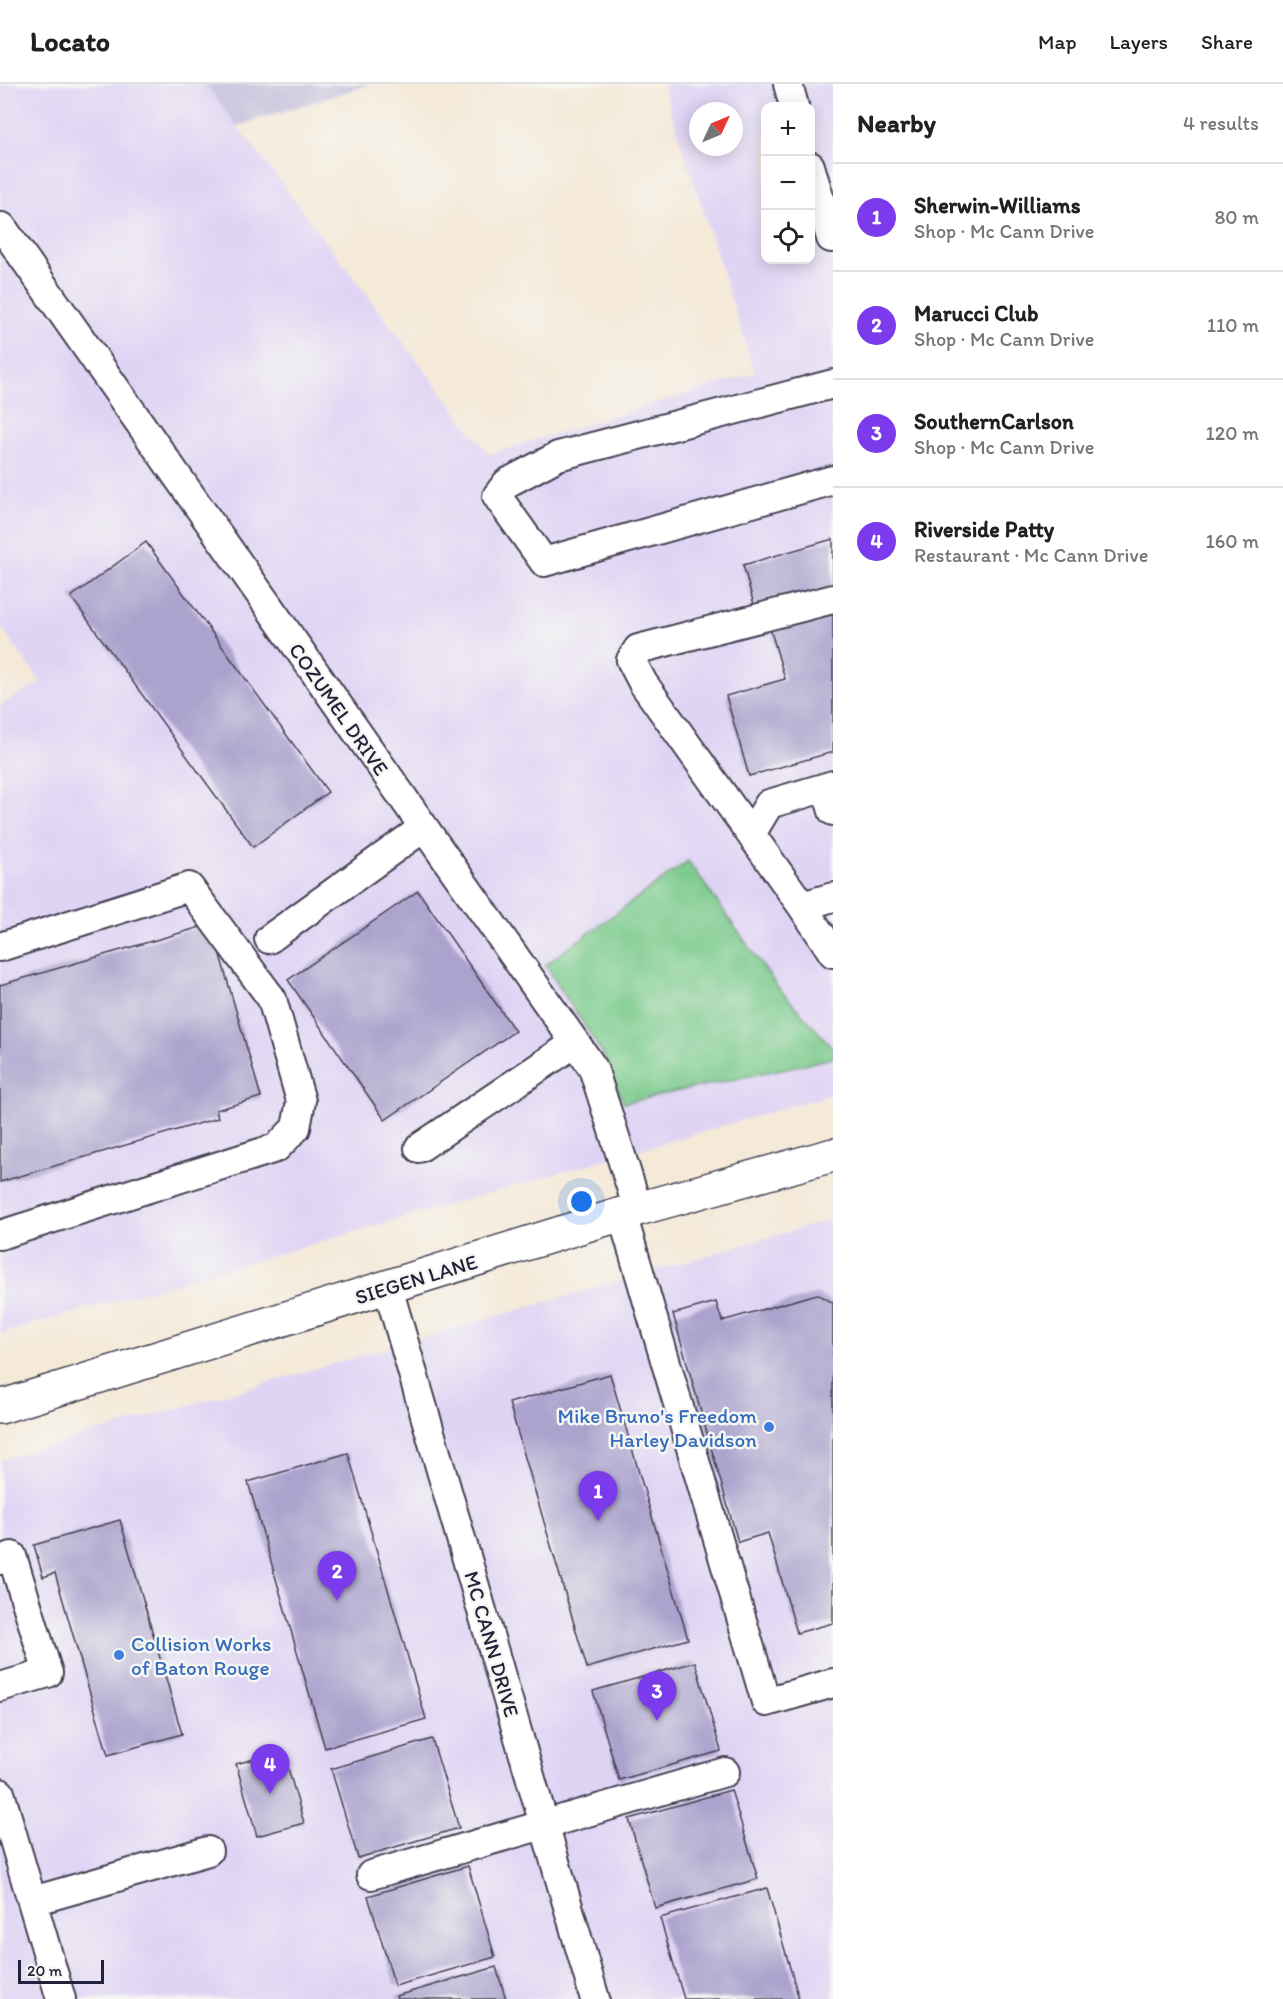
<!DOCTYPE html>
<meta charset="utf-8">
<style>
:root{--surface:#fff;--page:#f6f6f6;--text:#202124;--muted:#757577;--line:#e0e0e0;--accent:#7c3aed}
body{margin:0;font-family:Itim,sans-serif;background:var(--page);color:var(--text)}
.controls{position:absolute;right:18px;top:18px;display:grid;overflow:hidden;border-radius:12px;box-shadow:0 3px 15px #0003}
.controls button{width:54px;height:54px;display:grid;place-items:center;padding:0;border:0;border-bottom:2px solid var(--line);background:var(--surface);color:var(--text);font:30px sans-serif}
.compass{position:absolute;left:689px;top:18px;width:54px;height:54px;border-radius:50%;background:var(--surface);box-shadow:0 3px 15px #0003;rotate:46deg}
.scale{position:absolute;left:18px;bottom:15px;width:86px;box-sizing:border-box;padding-left:6px;border:3px solid #22223b;border-top:0;font-size:16px;line-height:21px;white-space:nowrap;color:#22223b;-webkit-text-stroke:4px #f6f6f2;paint-order:stroke}
.you{position:absolute;left:582px;top:1118px;width:21px;height:21px;margin:-15px;border:4px solid #fff;border-radius:50%;background:#1a73e8;box-shadow:0 0 0 9px #1a73e833}
.badge{display:grid;place-items:center;width:39px;height:39px;border-radius:50%;background:var(--accent);color:#fff;font-size:20px;font-weight:700}
.pin{position:absolute;translate:-50% -50px;filter:drop-shadow(0 2px 3px #0008)}
.pin::after{content:'';position:absolute;top:32px;width:21px;height:18px;background:inherit;clip-path:polygon(0 0,100% 0,50% 100%)}
.list{margin:0;padding:0;list-style:none}
h2{display:flex;justify-content:space-between;align-items:center;height:78px;margin:0;padding:0 24px;font-size:26px}
h2 small{font-size:20px;font-weight:400;color:var(--muted)}
.list li{display:grid;grid-template-columns:39px 1fr auto;gap:18px;align-items:center;box-sizing:border-box;height:108px;padding:0 24px;border-top:2px solid var(--line)}
.list b{display:block;font-size:22px;white-space:nowrap}
.list p{margin:0;font-size:20px;white-space:nowrap;color:var(--muted)}
.list em{font-size:20px;font-style:normal;color:var(--muted)}
.icon{flex:none;width:33px;height:33px;fill:none;stroke:currentColor;stroke-width:2;stroke-linecap:round;stroke-linejoin:round}
.map{position:relative;flex:none;width:833px;height:1915px;overflow:hidden}
header{display:flex;align-items:center;gap:36px;box-sizing:border-box;height:84px;padding:0 30px;background:var(--surface);border-bottom:2px solid var(--line)}
header strong{font-size:28px}
nav{display:flex;gap:33px;margin-inline-start:auto;font-size:21px}
main{display:flex}
aside{flex:1;background:var(--surface)}
.map>svg:first-child{display:block}
.built{fill:#e0d4f4;fill-rule:evenodd}
.industrial{fill:#c4c0db}
.green{fill:#7aca8b;stroke:#4e7663;stroke-width:1.5}
.building{fill:#aba3cd}
.lines{fill:none;stroke-linecap:round;stroke-linejoin:round}
.minor-casing{stroke:#424053;stroke-width:32}
.major-casing{stroke:#424053;stroke-width:36}
.minor{stroke:#fff;stroke-width:28}
.major{stroke:#fff;stroke-width:33}
.shop-dot{fill:#3f7fe0;stroke:#f6f6f2;stroke-width:2}
.labels{text-anchor:middle;dominant-baseline:central;stroke-width:5;stroke-linejoin:round;paint-order:stroke}
.street-label{font-size:21px;fill:#22223b;stroke:#f6f6f2}
.shop-label{font-size:21px;fill:#366cbe;stroke:#f6f6f2;text-anchor:end}
</style>
<header>
<strong>Locato</strong>
<nav><a>Map</a><a>Layers</a><a>Share</a></nav>
</header>
<main>
<div class="map">
<svg width="833" height="1915" viewBox="0 0 833 1915">
<rect width="100%" height="100%" fill="#f6f6f2"/>
<filter id="ink" filterUnits="userSpaceOnUse"><feTurbulence type="fractalNoise" baseFrequency=".0167" numOctaves="2"/><feDisplacementMap in="SourceGraphic" scale="12" xChannelSelector="R" yChannelSelector="G"/><feConvolveMatrix kernelMatrix="1 2 1 2 8 2 1 2 1" color-interpolation-filters="sRGB"/></filter>
<filter id="wash" filterUnits="userSpaceOnUse"><feTurbulence type="fractalNoise" baseFrequency=".008" numOctaves="4" result="noise"/><feDisplacementMap in="SourceGraphic" scale="24" xChannelSelector="R" yChannelSelector="G"/><feGaussianBlur stdDeviation="1.35" result="paint"/><feColorMatrix in="noise" values="0 0 0 0 0 0 0 0 0 0 0 0 0 0 0 0 0 1.4 0 .05"/><feComposite in="paint" operator="in"/></filter>
<g filter="url(#wash)">
<rect width="100%" height="100%" fill="#f5e9d8"/>
<path class="built" d="M 0,0 L 205,0 L 489,370 L 755,289 L 662,0 L 833,0 L 833,1010 L 0,1250 L 0,621 L 41,598 L 0,542 ZM 766,22 L 810,22 L 810,176 L 766,176 ZM 698,27 L 734,27 L 734,63 L 698,63 Z
M 833,1135 L 833,1915 L 0,1915 L 0,1376 Z"/>
<path class="industrial" d="M 205,0 L 371,0 L 237,42 Z"/>
<path class="green" d="M 688,777 L 776,901 L 833,964 L 833,974 L 624,1019 L 603,970 L 545,881 Z"/>
<g id="blocks">
<path class="building" d="M 833,455 L 833,502 L 755,524 L 743,481 Z
M 146,458 L 328,708 L 253,763 L 71,513 Z
M 833,526 L 833,668 L 749,692 L 726,612 L 785,595 L 770,544 Z
M 418,807 L 515,947 L 385,1036 L 288,896 Z
M 211,840 L 261,1013 L 216,1026 L 218,1034 L 0,1098 L 0,901 Z
M 817,1210 L 833,1219 L 833,1539 L 797,1549 L 768,1449 L 738,1458 L 673,1230 L 716,1218 L 722,1237 Z
M 610,1290 L 688,1555 L 587,1584 L 509,1319 Z
M 348,1369 L 426,1635 L 325,1664 L 248,1398 Z
M 120,1436 L 182,1650 L 108,1671 L 55,1489 L 43,1493 L 34,1461 Z
M 695,1578 L 721,1667 L 619,1696 L 593,1607 Z
M 432,1655 L 459,1744 L 358,1774 L 331,1685 Z
M 283,1667 L 304,1739 L 257,1752 L 236,1680 Z
M 731,1706 L 758,1795 L 655,1824 L 629,1735 Z
M 468,1782 L 495,1873 L 395,1902 L 368,1812 Z
M 767,1804 L 799,1915 L 684,1915 L 660,1834 Z
M 496,1883 L 506,1915 L 397,1915 L 396,1912 Z"/>
</g>
</g>
<g filter="url(#ink)">
<use href="#blocks" fill-opacity="0" stroke="#424053" stroke-width="1.5"/>
<g class="lines">
<defs>
<path id="minor" d="M 788,0 L 794,22
M 810,82 L 831,154 L 833,153
M 2,143 L 593,984 L 638,1125
M 833,300 L 558,372 L 507,399 L 497,412 L 544,478 L 833,396
M 833,515 L 638,565 L 631,576 L 643,599 L 802,822 L 833,813
M 826,703 L 833,727
M 751,750 L 769,720 L 833,701
M 802,822 L 833,869
M 269,855 L 423,744
M 0,863 L 189,803 L 272,915 L 301,1017 L 296,1044 L 276,1064 L 0,1151
M 419,1064 L 575,959
M 622,1130 L 766,1618 L 833,1599
M 388,1204 L 595,1915
M 0,1476 L 12,1472 L 48,1589 L 0,1603
M 0,1709 L 61,1915
M 371,1791 L 725,1688
M 33,1817 L 208,1767"/>
<path id="major" d="M 0,1323 L 638,1125 L 833,1071"/>
</defs>
<use href="#minor" class="minor-casing"/>
<use href="#major" class="major-casing"/>
<use href="#minor" class="minor"/>
<use href="#major" class="major"/>
</g>
</g>
<g class="shop-dot">
<circle cx="769" cy="1343" r="6"/>
<circle cx="119" cy="1571" r="6"/>
</g>
<g class="labels">
<g class="street-label">
<text transform="translate(339 625) rotate(55)">COZUMEL DRIVE</text>
<text transform="translate(416 1195) rotate(-17)">SIEGEN LANE</text>
<text transform="translate(492 1560) rotate(74)">MC CANN DRIVE</text>
</g>
<g class="shop-label">
<text x="757" y="1331">Mike Bruno's Freedom<tspan x="757" dy="24">Harley Davidson</tspan></text>
<text x="131" y="1559" text-anchor="start">Collision Works<tspan x="131" dy="24">of Baton Rouge</tspan></text>
</g>
</g>
</svg>
<div class="controls">
<button>+</button>
<button>−</button>
<button><svg class="icon" aria-label="locate" viewBox="0 0 24 24"><circle cx="12" cy="12" r="6"/><path d="M12 2v4M12 18v4M2 12h4M18 12h4"/></svg></button>
</div>
<svg class="compass" viewBox="-18 -18 36 36"><path d="M0-13l5 13h-10z" fill="#e53935"/><path d="M0 13l5-13h-10z" fill="#757577"/></svg>
<div class="scale">20 m</div>
<div class="you"></div>
<div class="pin badge" style="left:598px;top:1437px">1</div>
<div class="pin badge" style="left:337px;top:1517px">2</div>
<div class="pin badge" style="left:657px;top:1637px">3</div>
<div class="pin badge" style="left:270px;top:1710px">4</div>
</div>
<aside>
<h2>Nearby<small>4 results</small></h2>
<ul class="list">
<li><span class="badge">1</span><div><b>Sherwin-Williams</b><p>Shop · Mc Cann Drive</p></div><em>80 m</em></li>
<li><span class="badge">2</span><div><b>Marucci Club</b><p>Shop · Mc Cann Drive</p></div><em>110 m</em></li>
<li><span class="badge">3</span><div><b>SouthernCarlson</b><p>Shop · Mc Cann Drive</p></div><em>120 m</em></li>
<li><span class="badge">4</span><div><b>Riverside Patty</b><p>Restaurant · Mc Cann Drive</p></div><em>160 m</em></li>
</ul>
</aside>
</main>
